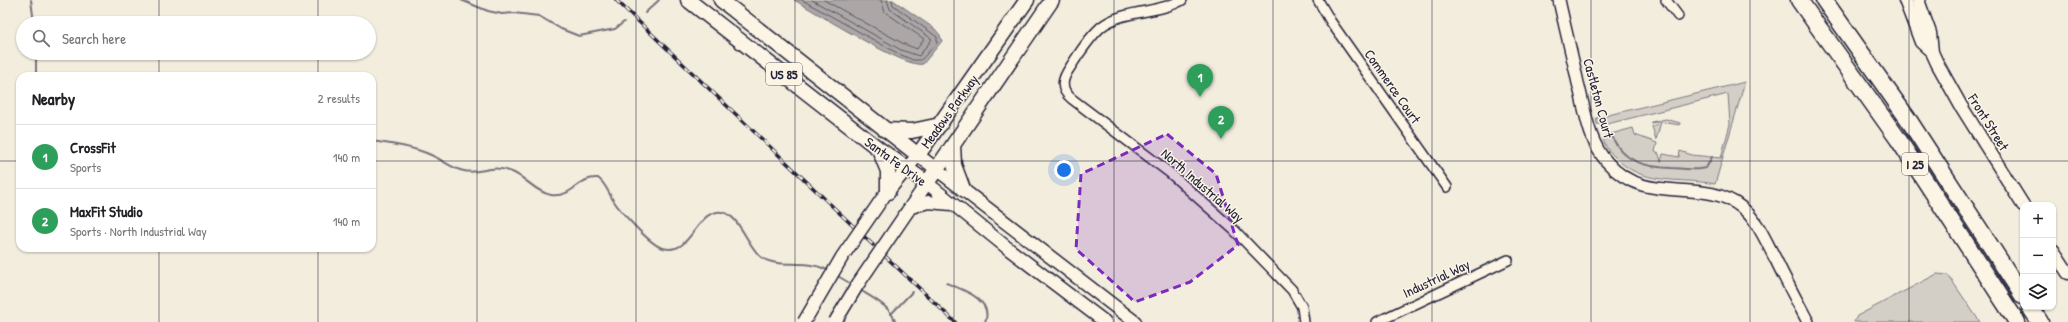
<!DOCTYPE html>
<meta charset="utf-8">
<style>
:root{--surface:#fff;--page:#f6f6f6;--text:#202124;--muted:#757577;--line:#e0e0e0;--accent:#d1495b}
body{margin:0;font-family:"Patrick Hand",sans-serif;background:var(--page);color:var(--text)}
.controls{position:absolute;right:12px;bottom:12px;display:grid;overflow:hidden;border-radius:8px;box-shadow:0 1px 3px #0004}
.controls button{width:36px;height:36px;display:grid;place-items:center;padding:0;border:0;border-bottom:1px solid var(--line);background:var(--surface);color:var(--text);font:20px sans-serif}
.you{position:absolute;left:1064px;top:170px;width:14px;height:14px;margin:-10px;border:3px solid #fff;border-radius:50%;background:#1a73e8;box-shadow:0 0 0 6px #1a73e833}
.badge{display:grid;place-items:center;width:26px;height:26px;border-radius:50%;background:var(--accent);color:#fff;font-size:13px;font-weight:700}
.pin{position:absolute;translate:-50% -33px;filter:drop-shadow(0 1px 2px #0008)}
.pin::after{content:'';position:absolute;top:21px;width:14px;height:12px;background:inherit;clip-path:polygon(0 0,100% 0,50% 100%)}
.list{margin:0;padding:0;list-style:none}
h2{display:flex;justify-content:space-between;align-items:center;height:52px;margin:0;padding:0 16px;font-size:17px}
h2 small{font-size:13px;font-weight:400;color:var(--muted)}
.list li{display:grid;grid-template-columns:26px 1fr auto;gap:12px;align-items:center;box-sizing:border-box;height:64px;padding:0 16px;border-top:1px solid var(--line)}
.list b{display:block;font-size:15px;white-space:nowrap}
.list p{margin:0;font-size:13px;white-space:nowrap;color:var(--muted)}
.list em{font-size:13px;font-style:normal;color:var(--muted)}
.icon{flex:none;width:22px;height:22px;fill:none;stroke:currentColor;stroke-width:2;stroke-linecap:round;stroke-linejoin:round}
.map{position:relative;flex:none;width:2068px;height:322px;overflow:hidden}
.search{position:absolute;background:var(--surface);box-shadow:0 1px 3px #0004;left:16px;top:16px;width:360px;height:44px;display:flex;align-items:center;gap:10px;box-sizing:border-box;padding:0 14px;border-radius:22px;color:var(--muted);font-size:15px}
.panel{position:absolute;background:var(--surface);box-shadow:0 1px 3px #0004;left:16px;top:72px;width:360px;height:180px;border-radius:12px}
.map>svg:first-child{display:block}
.green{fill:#d4cfc6;stroke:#7b7880}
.water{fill:#aca7a6;stroke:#75727b}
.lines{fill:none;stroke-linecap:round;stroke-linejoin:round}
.shore{stroke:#595766;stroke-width:1}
.stream{stroke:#75727b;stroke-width:2}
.minor-casing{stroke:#22223b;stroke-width:12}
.tertiary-casing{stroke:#22223b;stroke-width:14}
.secondary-casing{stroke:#22223b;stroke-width:15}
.trunk-casing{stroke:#22223b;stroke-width:17}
.motorway-casing{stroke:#22223b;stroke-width:19}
.minor{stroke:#fcf5e5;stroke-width:9}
.tertiary{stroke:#fcf5e5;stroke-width:11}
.secondary{stroke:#fcf5e5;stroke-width:12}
.trunk{stroke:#fcf5e5;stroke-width:14}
.motorway{stroke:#fcf5e5;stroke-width:16}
.rail-casing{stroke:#22223b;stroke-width:3.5}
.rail{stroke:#fcf5e5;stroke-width:2;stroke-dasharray:6;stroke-linecap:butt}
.secondary-bridge-casing{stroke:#22223b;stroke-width:15;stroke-linecap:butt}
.secondary-bridge{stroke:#fcf5e5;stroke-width:12}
.marked{fill:#7b2cbf;fill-opacity:0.2;stroke:#7b2cbf;stroke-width:3;stroke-dasharray:8 5;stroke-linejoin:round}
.grid{fill:none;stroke:#22223b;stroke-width:1;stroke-opacity:0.55}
.labels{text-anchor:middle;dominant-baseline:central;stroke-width:3;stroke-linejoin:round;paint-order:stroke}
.shield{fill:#fcf5e5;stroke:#63616e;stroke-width:1}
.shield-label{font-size:13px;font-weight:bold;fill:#22223b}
.street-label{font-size:14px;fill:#22223b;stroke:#fcf5e5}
</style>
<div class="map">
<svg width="2068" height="322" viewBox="0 0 2068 322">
<rect width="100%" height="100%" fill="#f3edde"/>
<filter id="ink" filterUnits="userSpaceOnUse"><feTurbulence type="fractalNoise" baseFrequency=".025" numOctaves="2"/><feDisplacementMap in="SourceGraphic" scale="8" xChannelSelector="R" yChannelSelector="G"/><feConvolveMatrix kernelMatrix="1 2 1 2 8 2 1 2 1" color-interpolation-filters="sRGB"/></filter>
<g filter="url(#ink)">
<path class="green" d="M 1745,82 L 1715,184 C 1679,177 1642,187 1614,156 C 1609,151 1604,145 1603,138 L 1607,135 L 1633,128 L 1635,135 L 1657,143 L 1655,152 L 1659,154 L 1661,162 L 1663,154 L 1679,157 L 1680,151 L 1692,155 L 1721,158 L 1730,124 L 1728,94 L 1603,125 L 1597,124 L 1596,118 Z
M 1666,119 L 1680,123 L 1680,125 L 1661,122 L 1656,140 L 1652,126 L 1658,124 L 1657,122 L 1652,123 L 1651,122 Z
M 1937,274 L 1948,275 L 1980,322 L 1854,322 L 1857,316 Z"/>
<path class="water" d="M 794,0 L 893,0 L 935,29 L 940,35 L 942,41 L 923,64 C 907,70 814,11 794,0 Z"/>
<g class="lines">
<path class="shore" d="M 802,0 L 899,54 L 913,60 L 921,60 L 937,43 L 937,37 L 893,5 L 892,0
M 812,0 L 901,50 L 919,56 L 932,39 L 890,9 L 887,0
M 824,0 L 904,44 L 917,49 L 924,39 L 885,12 L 881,0"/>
<path class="stream" d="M 31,0 L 34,23
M 461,0 L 488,11 L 502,14 L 514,13 L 539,16 L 561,29 L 579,36 L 615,29 L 624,22
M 645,13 L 659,0
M 36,76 L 36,53
M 1611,134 C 1622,162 1645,167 1671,168 C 1681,168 1690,170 1699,169 L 1706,168 L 1712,157
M 372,141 C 392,144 413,147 431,155 C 443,160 452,169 464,171 C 481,175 491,163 512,172 C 525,177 537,193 551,195 C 573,198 579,176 598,178 C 606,184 608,192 613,200 C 620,211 648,242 660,247 C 690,259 694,215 717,212 C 738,209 746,245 761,257 C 777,269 805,259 825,269
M 836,275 L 853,285
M 946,283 C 962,289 994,300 985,322
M 860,290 C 871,297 893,308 895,322
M 891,314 L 912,292"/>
<defs>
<path id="minor" d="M 1182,0 C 1158,14 1124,9 1101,27 C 1089,38 1080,52 1071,66 C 1062,79 1059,88 1072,99 L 1170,173 L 1234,230 L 1292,290 L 1302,307 L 1304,322
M 1318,0 L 1331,22 L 1447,187
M 1666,0 L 1678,16
M 1377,322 L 1508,260"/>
<path id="tertiary" d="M 1559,0 C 1565,28 1572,55 1578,83 C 1585,109 1588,141 1607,162 C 1646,208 1701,175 1741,207 C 1758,220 1766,242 1776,260 C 1786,281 1797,301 1808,322"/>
<path id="secondary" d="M 1905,0 L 1921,42 L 1932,52
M 1918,0 L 1930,33 L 1932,52 L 1937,63 L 1961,106 L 2023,205
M 885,195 L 918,155 L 1135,322
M 911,207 L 928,202 L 952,204
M 907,212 L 927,183 L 1010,250 L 1105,322
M 2053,250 L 2068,273"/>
<path id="trunk" d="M 688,0 L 879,149 L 927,183 L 1052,0
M 721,0 L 918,155 L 1027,0
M 885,130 L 912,131 L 940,125
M 953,145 L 954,165 L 963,189
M 879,149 L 888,171 L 888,192"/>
<path id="motorway" d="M 1799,0 L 1898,139 L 2017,322
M 1824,0 L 1908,119 L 2023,296
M 2030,307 L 2040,322"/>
</defs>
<use href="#minor" class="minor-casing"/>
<use href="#tertiary" class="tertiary-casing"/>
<use href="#secondary" class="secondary-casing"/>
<use href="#trunk" class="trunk-casing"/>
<use href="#motorway" class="motorway-casing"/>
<use href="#minor" class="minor"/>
<use href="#tertiary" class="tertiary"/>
<use href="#secondary" class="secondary"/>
<use href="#trunk" class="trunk"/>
<use href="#motorway" class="motorway"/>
<defs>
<path id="rail" d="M 616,0 L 873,245
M 885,256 L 955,322"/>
</defs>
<use href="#rail" class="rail-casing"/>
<use href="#rail" class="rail"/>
<defs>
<path id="secondary-bridge" d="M 804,322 L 842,257 L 884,196
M 835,322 L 858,284 L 907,212"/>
</defs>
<use href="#secondary-bridge" class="secondary-bridge-casing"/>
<use href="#secondary-bridge" class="secondary-bridge"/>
</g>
</g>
<path class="marked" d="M 1167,134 L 1216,174 L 1238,245 L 1190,282 L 1135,302 L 1076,249 L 1081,174 Z"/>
<path class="grid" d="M 159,0 L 159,23M 318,0 L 318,23M 477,0 L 477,322M 636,0 L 636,322M 795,0 L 795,322M 954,0 L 954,322M 1114,0 L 1114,322M 1273,0 L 1273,322M 1432,0 L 1432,322M 1591,0 L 1591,322M 1750,0 L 1750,322M 1909,0 L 1909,322M 159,53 L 159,76M 318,53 L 318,76M 0,161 L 20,161M 372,161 L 2068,161M 159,248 L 159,322M 318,248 L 318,322"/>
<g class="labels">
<g class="shield">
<rect x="766" y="63" width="36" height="22" rx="3"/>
<rect x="1902" y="153" width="26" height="22" rx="3"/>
</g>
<g class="shield-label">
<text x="784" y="74">US 85</text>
<text x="1915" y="164">I 25</text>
</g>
<g class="street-label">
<text transform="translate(1393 86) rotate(55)">Commerce Court</text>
<text transform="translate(1599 98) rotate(75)">Castleton Court</text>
<text transform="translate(949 111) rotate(-54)">Meadows Parkway</text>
<text transform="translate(1989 122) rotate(58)">Front Street</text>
<text transform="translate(896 161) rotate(36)">Santa Fe Drive</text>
<text transform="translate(1203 185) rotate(41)">North Industrial Way</text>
<text transform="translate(1436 278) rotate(-25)">Industrial Way</text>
</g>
</g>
</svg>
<div class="controls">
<button>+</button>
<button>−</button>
<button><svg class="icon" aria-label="layers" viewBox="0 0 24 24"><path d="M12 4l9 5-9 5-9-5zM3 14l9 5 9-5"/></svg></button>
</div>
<div class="you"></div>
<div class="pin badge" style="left:1200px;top:97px;background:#2e9e5b">1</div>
<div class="pin badge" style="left:1221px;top:139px;background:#2e9e5b">2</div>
<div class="search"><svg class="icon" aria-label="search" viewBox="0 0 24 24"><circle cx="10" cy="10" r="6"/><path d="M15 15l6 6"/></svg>Search here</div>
<section class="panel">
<h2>Nearby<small>2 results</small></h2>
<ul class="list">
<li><span class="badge" style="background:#2e9e5b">1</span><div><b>CrossFit</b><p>Sports</p></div><em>140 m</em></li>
<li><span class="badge" style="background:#2e9e5b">2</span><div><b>MaxFit Studio</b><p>Sports · North Industrial Way</p></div><em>140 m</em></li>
</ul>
</section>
</div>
